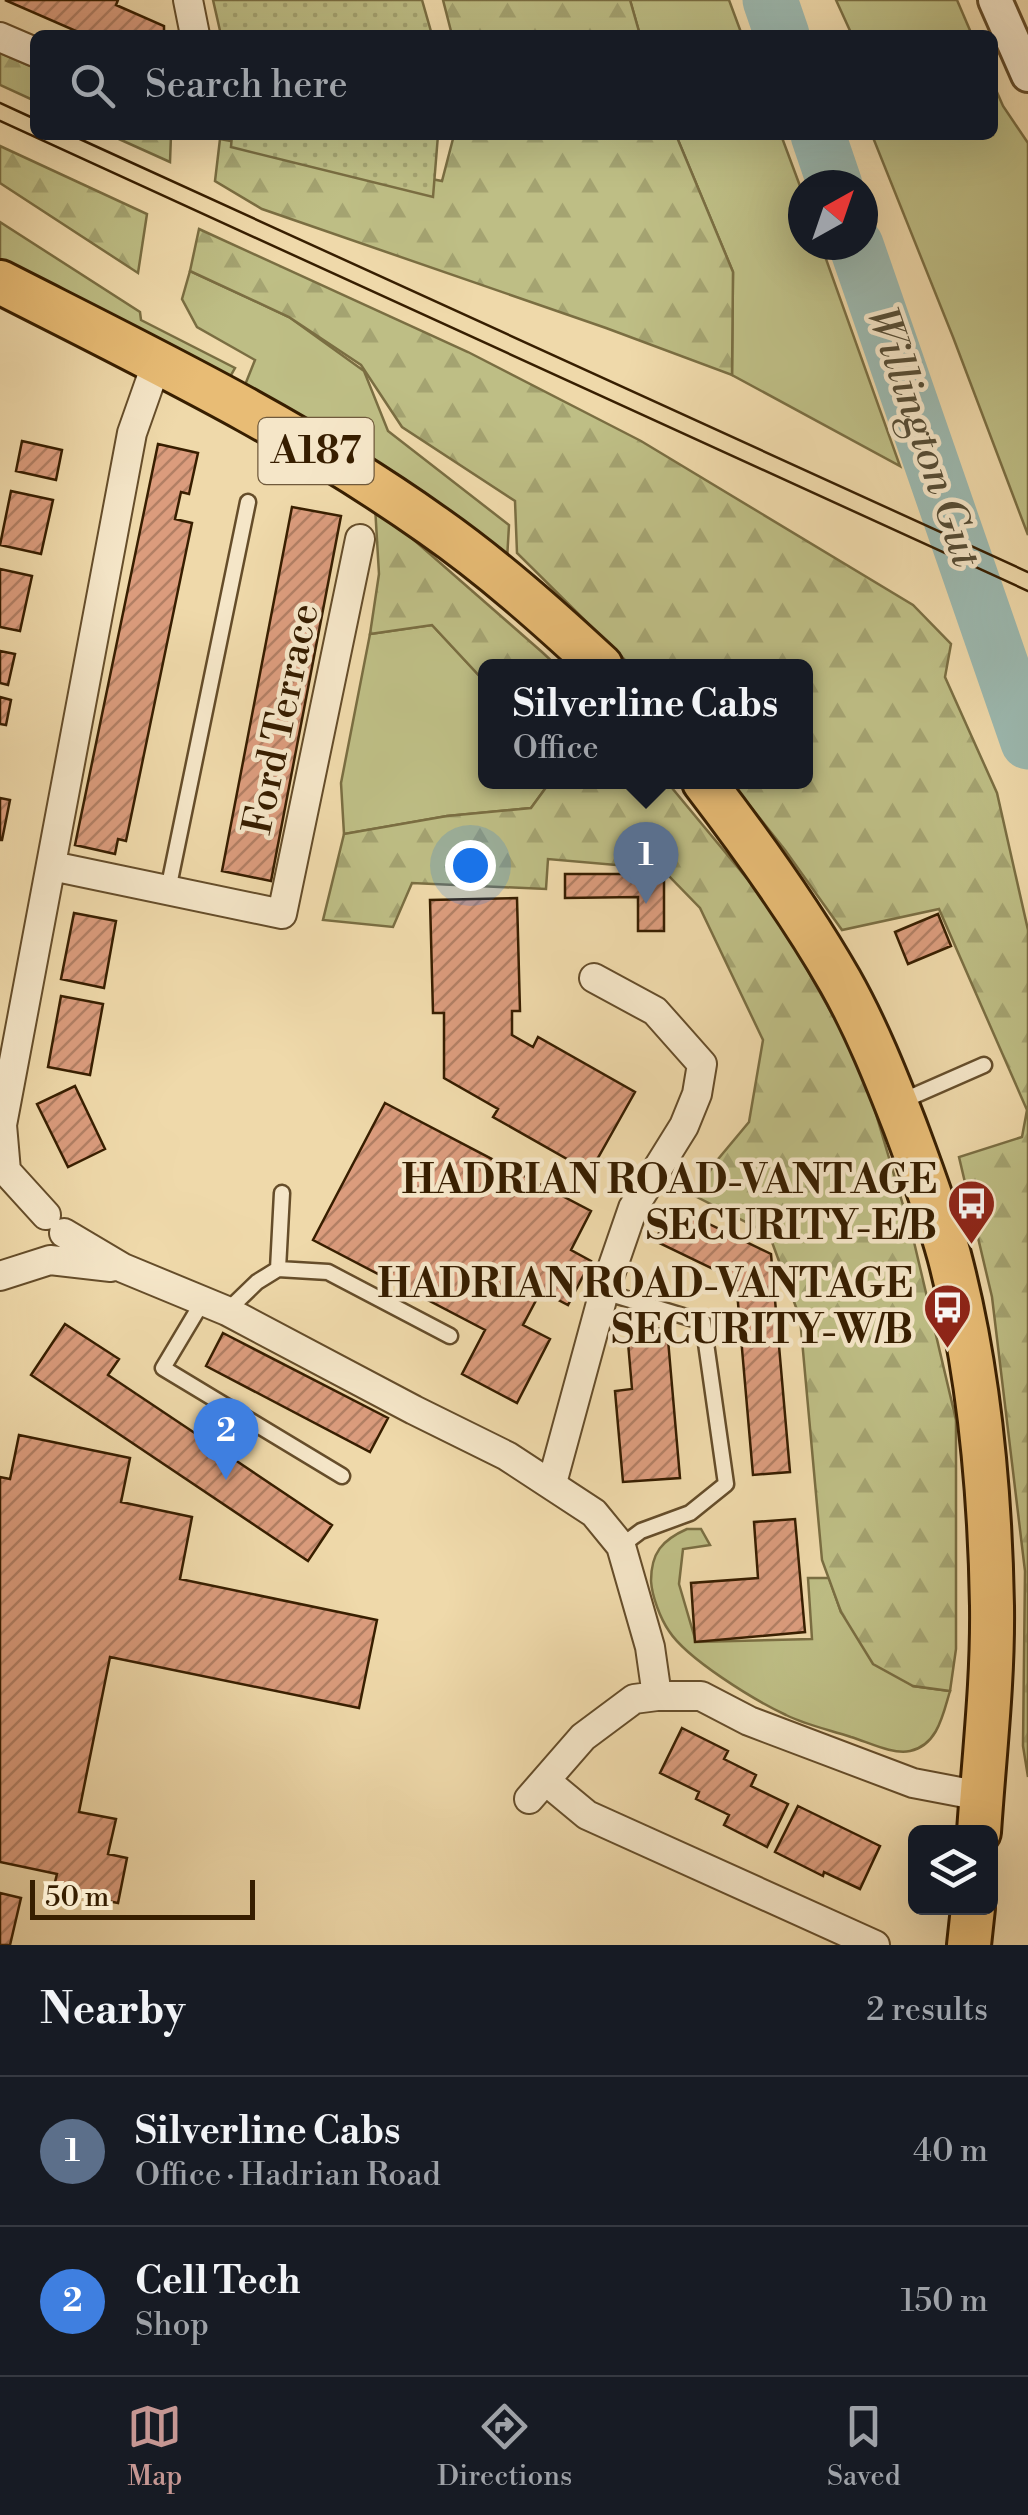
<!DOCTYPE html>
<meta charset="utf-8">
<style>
:root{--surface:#171b24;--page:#242831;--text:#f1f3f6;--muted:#9ea1a6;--line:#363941;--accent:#c59692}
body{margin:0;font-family:"Libre Bodoni",serif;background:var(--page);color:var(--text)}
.controls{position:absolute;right:30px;bottom:30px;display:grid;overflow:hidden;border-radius:15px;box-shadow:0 10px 40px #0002}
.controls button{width:90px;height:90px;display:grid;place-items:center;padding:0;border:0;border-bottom:2px solid var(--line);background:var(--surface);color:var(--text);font:50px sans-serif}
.compass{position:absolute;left:788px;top:170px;width:90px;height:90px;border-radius:50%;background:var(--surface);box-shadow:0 10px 40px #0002;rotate:40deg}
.scale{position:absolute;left:30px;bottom:25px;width:225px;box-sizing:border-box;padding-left:10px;border:5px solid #371e00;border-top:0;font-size:28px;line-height:35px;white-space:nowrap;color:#371e00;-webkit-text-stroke:8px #f5e6c8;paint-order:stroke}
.you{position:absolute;left:470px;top:865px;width:35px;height:35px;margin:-25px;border:8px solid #fff;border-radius:50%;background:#1a73e8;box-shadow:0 0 0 15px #1a73e833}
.badge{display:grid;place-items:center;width:65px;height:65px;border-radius:50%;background:var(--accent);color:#fff;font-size:32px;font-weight:700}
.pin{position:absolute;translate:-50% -82px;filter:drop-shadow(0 2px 5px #0008)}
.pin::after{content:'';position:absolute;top:52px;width:35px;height:30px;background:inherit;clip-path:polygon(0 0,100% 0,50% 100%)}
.popup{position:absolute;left:478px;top:659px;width:335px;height:130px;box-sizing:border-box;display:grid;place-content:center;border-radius:15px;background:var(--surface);filter:drop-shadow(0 2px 8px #0005);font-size:32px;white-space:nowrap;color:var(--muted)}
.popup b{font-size:38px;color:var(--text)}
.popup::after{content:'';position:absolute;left:50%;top:100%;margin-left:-20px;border:20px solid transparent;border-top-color:var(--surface)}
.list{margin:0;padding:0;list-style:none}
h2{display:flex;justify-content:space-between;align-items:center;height:130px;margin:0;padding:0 40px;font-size:42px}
h2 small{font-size:32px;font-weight:400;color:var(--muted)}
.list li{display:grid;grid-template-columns:65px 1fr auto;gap:30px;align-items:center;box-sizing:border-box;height:150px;padding:0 40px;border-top:2px solid var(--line)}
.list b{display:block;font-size:38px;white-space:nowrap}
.list p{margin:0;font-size:32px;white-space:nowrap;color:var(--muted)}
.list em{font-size:32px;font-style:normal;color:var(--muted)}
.icon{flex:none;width:55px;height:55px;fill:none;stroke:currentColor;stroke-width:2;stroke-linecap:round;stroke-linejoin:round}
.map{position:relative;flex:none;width:1028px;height:1945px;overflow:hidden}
.search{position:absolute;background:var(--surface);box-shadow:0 10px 40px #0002;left:30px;right:30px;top:30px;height:110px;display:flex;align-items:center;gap:25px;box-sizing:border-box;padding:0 35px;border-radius:15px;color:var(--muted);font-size:38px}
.sheet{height:430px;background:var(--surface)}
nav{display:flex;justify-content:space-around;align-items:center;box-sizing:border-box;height:140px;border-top:2px solid var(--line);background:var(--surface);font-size:28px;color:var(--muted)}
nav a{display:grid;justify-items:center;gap:5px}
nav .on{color:var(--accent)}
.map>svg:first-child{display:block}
.grass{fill:#bebe85;stroke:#7a6e42;stroke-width:2.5}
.forest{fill:url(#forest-firs);stroke:#7a6e42;stroke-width:2.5}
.garden{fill:url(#garden-dots);stroke:#7a6e42;stroke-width:2.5}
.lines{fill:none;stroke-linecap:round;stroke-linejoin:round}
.river{stroke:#9cb9b0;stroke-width:55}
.building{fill:url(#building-hatch);stroke:#371e00;stroke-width:2.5}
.service-casing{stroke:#654d2a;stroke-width:19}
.minor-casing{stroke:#654d2a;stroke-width:32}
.tertiary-casing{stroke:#654d2a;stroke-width:38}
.primary-casing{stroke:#371e00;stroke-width:48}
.service{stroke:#f5e6c8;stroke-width:14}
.minor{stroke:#f5e6c8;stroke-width:28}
.tertiary{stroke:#f5e6c8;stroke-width:32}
.primary{stroke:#e8bc75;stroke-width:42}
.tram{stroke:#371e00;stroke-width:2.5}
.labels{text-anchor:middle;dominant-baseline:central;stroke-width:9;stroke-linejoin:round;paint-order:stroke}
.shield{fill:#f5e6c8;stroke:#705a3c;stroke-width:2.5}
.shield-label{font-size:38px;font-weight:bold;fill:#371e00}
.street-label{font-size:40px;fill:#371e00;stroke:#f5e6c8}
.poi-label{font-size:40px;font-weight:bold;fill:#371e00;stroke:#f5e6c8;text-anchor:end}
.water-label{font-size:42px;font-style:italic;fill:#554c35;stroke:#f5e6c8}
</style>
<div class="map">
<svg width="1028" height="1945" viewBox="0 0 1028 1945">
<defs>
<pattern id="forest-firs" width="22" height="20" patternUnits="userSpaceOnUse" patternTransform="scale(2.5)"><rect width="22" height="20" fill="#bebe85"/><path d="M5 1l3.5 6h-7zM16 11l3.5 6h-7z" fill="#a4a371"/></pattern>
<pattern id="garden-dots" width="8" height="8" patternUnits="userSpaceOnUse" patternTransform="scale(2.5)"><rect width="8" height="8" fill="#bebe85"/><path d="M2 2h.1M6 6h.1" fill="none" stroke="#a4a371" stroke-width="1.8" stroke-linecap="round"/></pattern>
<pattern id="building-hatch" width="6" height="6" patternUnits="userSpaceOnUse" patternTransform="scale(2.5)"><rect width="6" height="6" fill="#db9c7d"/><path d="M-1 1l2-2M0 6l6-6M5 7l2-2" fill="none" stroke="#b27f64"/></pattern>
</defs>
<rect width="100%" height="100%" fill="#efd9aa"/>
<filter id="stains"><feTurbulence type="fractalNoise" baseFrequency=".002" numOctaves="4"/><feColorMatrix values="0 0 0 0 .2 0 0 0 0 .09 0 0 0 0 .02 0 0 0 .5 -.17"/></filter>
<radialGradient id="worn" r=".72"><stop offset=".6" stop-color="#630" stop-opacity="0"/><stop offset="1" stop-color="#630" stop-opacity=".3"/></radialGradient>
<path class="grass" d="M 630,0 L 729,0 L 742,35 L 640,35 Z
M 836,0 L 957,0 L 972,35 L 852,35 Z
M 993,83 L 1003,106 L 1028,143 L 1028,535 L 953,337 L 872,135 L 993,135 Z
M 676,135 L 781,135 L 803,194 L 803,245 L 821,245 L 900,466 L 732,375 L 733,272 Z
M 0,222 L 140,312 L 141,320 L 235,368 L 227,382 L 0,268 Z
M 190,271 L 289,317 L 364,371 L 388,431 L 509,525 L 507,560 L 243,390 L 255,360 L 197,327 L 182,299 Z
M 432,625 L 486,683 L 486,782 L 550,782 L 531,808 L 447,816 L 344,834 L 341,783 L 370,634 Z
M 687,1529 L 701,1529 L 710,1545 L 683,1549 L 679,1584 L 696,1642 L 812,1639 L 808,1578 L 829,1578 L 841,1612 L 913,1686 L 950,1691 C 943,1714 938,1745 910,1751 C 893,1755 868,1742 851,1737 C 830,1730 806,1725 786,1715 C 754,1700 687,1659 669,1631 C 660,1618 652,1596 651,1581 C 651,1553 662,1540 687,1529 Z"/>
<path class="forest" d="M 443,0 L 630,0 L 640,35 L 452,35 Z
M 0,53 L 35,68 L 35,101 L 0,85 Z
M 110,135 L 171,135 L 170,162 Z
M 454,135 L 676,135 L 733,272 L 732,375 L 606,328 L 262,209 L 215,181 L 220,139 L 442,181 Z
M 0,146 L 147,214 L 138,273 L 0,183 Z
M 199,229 L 468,352 L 641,441 L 913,605 L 951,644 L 945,677 L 997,793 L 1028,930 L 1028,1777 L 1023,1746 L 1025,1571 L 992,1297 L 959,1157 L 1022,1137 L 1027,1110 L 939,909 L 842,930 L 785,850 L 731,782 L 806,782 L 806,666 L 631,666 L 517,553 L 515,501 L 402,427 L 361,365 L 289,317 L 190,271 Z
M 375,506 L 542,652 L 557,666 L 486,666 L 486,683 L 432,625 L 370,634 L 379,574 Z
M 550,782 L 667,782 L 774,911 L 862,1067 L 914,1242 L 956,1420 L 956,1649 L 950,1691 L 913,1686 L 873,1664 L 841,1612 L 822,1560 L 800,1318 L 769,1234 L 695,1196 L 714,1164 L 749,1122 L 763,1040 L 700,908 L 662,869 L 548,859 L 546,889 L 412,883 L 393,927 L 323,920 L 344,834 L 447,816 L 531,808 Z"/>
<path class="garden" d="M 213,0 L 422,0 L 432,35 L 221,35 Z
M 232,135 L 438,135 L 433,197 L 231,147 Z"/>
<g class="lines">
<path class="river" d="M 770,0 L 782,35
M 818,135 L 835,185
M 856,245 L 1028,742"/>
</g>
<path class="building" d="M 5,0 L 118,0 L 116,5 L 164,26 L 164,35 L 85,35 Z
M 22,441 L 62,450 L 56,480 L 16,471 Z
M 158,444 L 198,453 L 189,494 L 181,492 L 175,519 L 192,523 L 126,841 L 118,839 L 115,854 L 75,845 Z
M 11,491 L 53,500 L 41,554 L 0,545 Z
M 292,507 L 341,516 L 271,881 L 222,871 Z
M 0,569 L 32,576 L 20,631 L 0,627 Z
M 0,651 L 15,654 L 8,685 L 0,683 Z
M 0,697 L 11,700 L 6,725 L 0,724 Z
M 0,798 L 10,800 L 2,840 L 0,840 Z
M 565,874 L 664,874 L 664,931 L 638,931 L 638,897 L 565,898 Z
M 517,898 L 520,1011 L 512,1011 L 512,1035 L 533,1047 L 538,1037 L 635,1092 L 590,1172 L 493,1117 L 498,1109 L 444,1078 L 444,1013 L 433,1013 L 430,900 Z
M 74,913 L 116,921 L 104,988 L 61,979 Z
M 938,914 L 951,946 L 908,964 L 895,932 Z
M 61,996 L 103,1004 L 90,1075 L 48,1067 Z
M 75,1086 L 105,1149 L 68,1167 L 37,1104 Z
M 385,1103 L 591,1211 L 571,1250 L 591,1261 L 568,1305 L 541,1291 L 523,1325 L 550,1339 L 517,1403 L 462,1374 L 485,1330 L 313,1240 Z
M 672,1206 L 771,1254 L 790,1472 L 753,1475 L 736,1280 L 655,1241 Z
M 65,1324 L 119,1359 L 108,1375 L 332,1525 L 308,1561 L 31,1375 Z
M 667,1328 L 680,1478 L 623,1482 L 615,1391 L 632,1389 L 627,1331 Z
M 223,1333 L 388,1418 L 370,1452 L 206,1366 Z
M 19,1435 L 130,1458 L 121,1502 L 192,1517 L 180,1579 L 377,1620 L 359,1708 L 110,1657 L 79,1812 L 116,1819 L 108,1854 L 127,1858 L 118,1903 L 53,1890 L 57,1874 L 0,1862 L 0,1477 L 10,1479 Z
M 795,1519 L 805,1632 L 695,1642 L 691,1583 L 758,1578 L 754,1522 Z
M 682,1728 L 728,1751 L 724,1759 L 756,1775 L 751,1786 L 788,1804 L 767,1847 L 724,1825 L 729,1815 L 696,1799 L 699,1792 L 660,1773 Z
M 798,1806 L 880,1846 L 860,1889 L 824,1872 L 823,1876 L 775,1852 Z
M 0,1893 L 21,1898 L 10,1945 L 0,1945 Z"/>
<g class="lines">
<defs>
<path id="service" d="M 168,890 L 248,502
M 902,1101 L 984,1065
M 278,1269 L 328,1272 L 450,1336
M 604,1292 L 703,1322 L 726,1484 L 690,1513 L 641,1531 L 621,1546
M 203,1301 L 163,1368 L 342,1476
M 227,1311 L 257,1282 L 278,1269 L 282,1193"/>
<path id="minor" d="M 188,0 L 195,35
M 0,37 L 35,52
M 52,866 L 282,914 L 360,539
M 46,1215 L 6,1171 L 2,1125 L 132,433 L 157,362
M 64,1233 L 123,1268 L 227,1311 L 414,1410 L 507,1456 L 594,1513 L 621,1546 L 650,1647 L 657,1696 L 701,1696 L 749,1721 L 913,1783 L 981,1796
M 0,1276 L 50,1260 L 111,1267
M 552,1483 L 604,1292 L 633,1208 L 684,1126 L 697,1094 L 702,1064 L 655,1011 L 594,978
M 546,1781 L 587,1815 L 875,1945
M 529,1799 L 583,1737 L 634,1699 L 657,1696"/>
<path id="tertiary" d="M 995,0 L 1028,75"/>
<path id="primary" d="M 0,282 C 147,357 297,429 432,525 C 492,567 547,616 601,666
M 704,782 C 753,846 800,911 840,981 C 866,1027 886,1077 905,1126 C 921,1169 937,1211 949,1255 C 979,1368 990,1489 992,1606 C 993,1682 984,1757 979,1832
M 969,1945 L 973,1908"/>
</defs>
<use href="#service" class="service-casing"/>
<use href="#minor" class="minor-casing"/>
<use href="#tertiary" class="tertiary-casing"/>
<use href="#primary" class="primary-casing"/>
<use href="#service" class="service"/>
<use href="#minor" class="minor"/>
<use href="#tertiary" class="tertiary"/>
<use href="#primary" class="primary"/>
<path class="tram" d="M 0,103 L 35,119
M 0,121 L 1028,591
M 71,135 L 1028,572"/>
</g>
<defs>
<symbol id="bus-pin" viewBox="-11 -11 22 30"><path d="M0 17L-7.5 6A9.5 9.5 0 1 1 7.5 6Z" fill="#8f2418" stroke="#f5e6c8"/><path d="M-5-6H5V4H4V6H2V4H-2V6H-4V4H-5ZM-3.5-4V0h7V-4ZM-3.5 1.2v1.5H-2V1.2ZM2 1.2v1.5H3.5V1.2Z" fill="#fff"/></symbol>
</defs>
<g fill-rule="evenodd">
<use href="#bus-pin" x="944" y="1176" width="55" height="75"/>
<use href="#bus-pin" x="920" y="1280" width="55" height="75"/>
</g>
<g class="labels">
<rect class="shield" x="258.5" y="418" width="115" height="66" rx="8"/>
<g class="shield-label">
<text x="316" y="451">A187</text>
</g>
<g class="street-label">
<text transform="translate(282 719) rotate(-78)">Ford Terrace</text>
</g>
<g class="poi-label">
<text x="937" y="1181">HADRIAN ROAD-VANTAGE<tspan x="937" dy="46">SECURITY-E/B</tspan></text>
<text x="913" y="1285">HADRIAN ROAD-VANTAGE<tspan x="913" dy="46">SECURITY-W/B</tspan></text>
</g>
<g class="water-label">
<text transform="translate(923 437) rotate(71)">Willington Gut</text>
</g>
</g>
<rect width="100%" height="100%" filter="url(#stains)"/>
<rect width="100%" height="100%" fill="url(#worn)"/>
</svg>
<div class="controls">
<button><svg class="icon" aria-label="layers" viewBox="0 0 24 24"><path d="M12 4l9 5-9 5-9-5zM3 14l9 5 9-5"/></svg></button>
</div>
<svg class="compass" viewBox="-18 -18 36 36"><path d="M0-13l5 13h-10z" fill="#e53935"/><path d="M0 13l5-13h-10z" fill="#9ea1a6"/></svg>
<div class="scale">50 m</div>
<div class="you"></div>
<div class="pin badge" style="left:646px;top:904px;background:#5c6f8a">1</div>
<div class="popup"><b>Silverline Cabs</b>Office</div>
<div class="pin badge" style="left:226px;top:1480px;background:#3f7fe0">2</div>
<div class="search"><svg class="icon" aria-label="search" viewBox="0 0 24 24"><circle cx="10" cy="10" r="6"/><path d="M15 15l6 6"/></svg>Search here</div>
</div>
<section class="sheet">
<h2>Nearby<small>2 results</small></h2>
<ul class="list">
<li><span class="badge" style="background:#5c6f8a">1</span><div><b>Silverline Cabs</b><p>Office · Hadrian Road</p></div><em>40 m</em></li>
<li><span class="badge" style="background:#3f7fe0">2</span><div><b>Cell Tech</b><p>Shop</p></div><em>150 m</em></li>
</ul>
</section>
<nav>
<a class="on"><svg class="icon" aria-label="map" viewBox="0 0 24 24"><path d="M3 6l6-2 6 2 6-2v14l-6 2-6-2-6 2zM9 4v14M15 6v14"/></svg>Map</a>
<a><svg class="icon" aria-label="directions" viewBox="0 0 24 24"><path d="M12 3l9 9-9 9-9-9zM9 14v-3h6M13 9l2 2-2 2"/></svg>Directions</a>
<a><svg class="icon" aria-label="saved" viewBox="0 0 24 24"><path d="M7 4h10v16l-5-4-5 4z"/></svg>Saved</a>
</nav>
